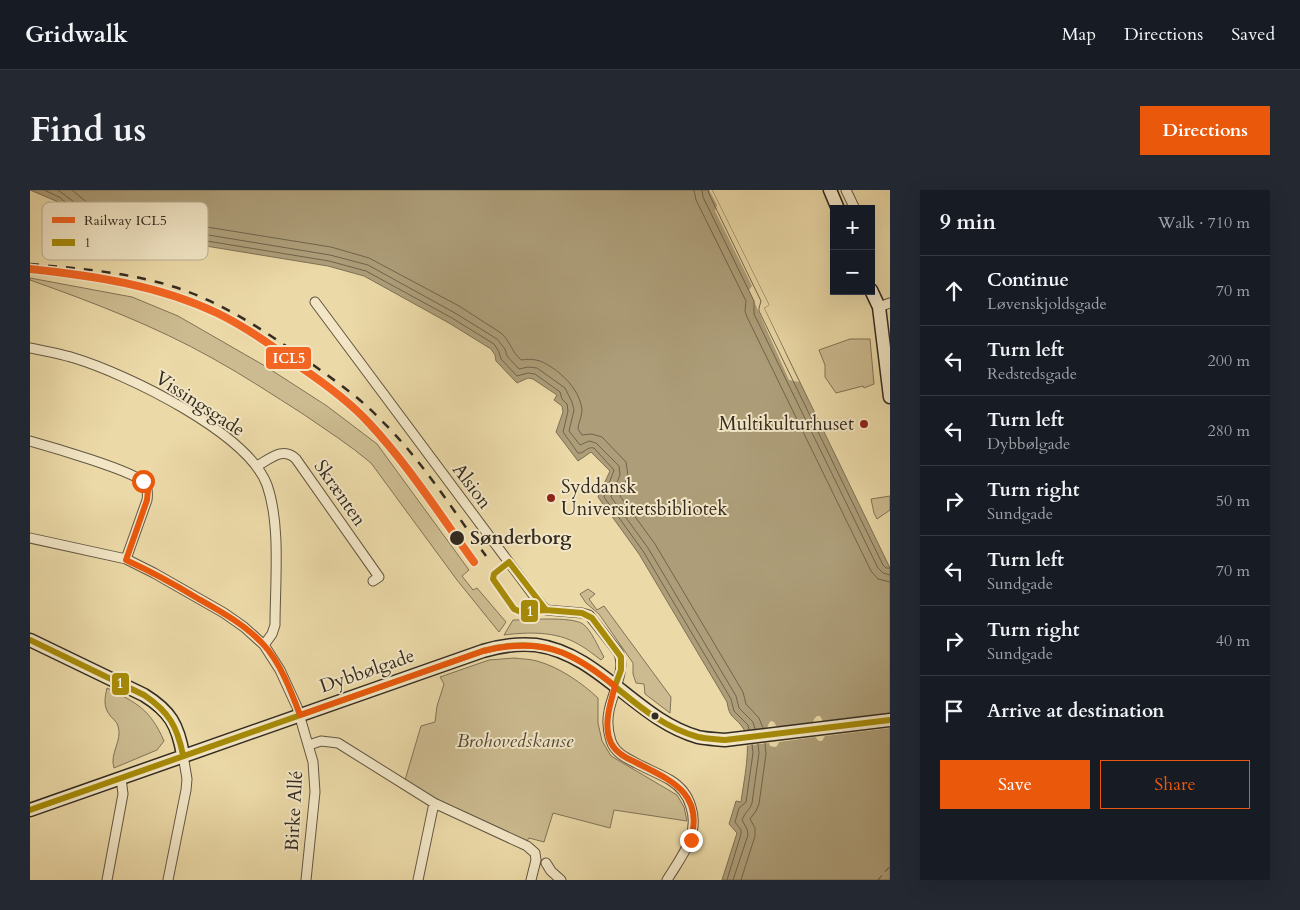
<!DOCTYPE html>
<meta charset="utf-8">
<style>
:root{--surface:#171b24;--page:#242831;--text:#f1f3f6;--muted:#9ea1a6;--line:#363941;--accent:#ea580c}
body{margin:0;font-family:Cardo,serif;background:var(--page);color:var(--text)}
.controls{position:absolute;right:15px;top:15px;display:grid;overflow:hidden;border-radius:0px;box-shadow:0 5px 20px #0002}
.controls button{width:45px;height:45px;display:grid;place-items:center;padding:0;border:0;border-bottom:1px solid var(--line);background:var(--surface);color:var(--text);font:25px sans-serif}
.stop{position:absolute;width:15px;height:15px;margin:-11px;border:4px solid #ea580c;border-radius:50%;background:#fff}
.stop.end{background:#ea580c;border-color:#fff;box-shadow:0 1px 5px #0008}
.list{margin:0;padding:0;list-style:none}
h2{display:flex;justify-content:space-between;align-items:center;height:65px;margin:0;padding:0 20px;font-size:21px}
h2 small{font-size:16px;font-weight:400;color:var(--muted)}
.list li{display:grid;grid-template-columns:32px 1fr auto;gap:15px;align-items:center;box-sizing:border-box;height:70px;padding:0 20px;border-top:1px solid var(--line)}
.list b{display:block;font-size:19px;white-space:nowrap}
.list p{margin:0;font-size:16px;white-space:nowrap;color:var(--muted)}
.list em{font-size:16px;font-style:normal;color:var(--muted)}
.actions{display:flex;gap:10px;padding:15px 20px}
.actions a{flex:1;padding:11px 0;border:1px solid var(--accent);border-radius:0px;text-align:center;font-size:18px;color:var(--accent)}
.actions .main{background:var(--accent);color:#fff}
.icon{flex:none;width:28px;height:28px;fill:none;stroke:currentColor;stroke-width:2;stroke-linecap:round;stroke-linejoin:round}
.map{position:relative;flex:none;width:860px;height:690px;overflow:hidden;border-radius:0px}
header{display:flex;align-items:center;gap:30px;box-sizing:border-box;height:70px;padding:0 25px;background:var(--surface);border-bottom:1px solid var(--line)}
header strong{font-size:24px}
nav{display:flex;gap:28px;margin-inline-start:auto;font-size:18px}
.intro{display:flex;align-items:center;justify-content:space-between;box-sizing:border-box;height:120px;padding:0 30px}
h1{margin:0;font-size:35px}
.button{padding:12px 22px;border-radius:0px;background:var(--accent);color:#fff;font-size:18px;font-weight:700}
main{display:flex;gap:30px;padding:0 30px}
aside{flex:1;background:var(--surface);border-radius:0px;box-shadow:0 5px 20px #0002}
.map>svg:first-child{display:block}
.green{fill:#ccbb90;stroke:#807358}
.water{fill:#ad9e79;stroke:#7d7055}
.pier{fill:#ebd9a7}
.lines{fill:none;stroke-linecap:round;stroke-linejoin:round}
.shore{stroke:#70644c;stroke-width:1}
.ferry{stroke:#584e3b;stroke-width:1;stroke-dasharray:6 5;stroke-linecap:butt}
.street-casing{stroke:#625642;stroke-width:11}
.secondary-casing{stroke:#342b20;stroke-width:15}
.street{stroke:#f2e6c6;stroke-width:9}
.secondary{stroke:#f2e6c6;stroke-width:12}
.rail{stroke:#342b20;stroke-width:2.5;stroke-dasharray:9 9;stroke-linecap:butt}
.bus-1-casing{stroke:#f2e6c6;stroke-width:10}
.bus-1{stroke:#a68a08;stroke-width:6}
.rail-1-casing{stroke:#f2e6c6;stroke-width:11}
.rail-1{stroke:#f26522;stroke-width:8}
.route{stroke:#ea580c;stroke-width:6}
.poi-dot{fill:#8f2418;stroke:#f2e6c6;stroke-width:2}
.stop-dot{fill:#342b20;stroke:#f2e6c6;stroke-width:2}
.labels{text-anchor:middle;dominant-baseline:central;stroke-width:4;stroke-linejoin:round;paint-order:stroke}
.street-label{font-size:19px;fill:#342b20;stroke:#f2e6c6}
.poi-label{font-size:19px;fill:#342b20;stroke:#f2e6c6;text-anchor:end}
.stop-label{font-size:19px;font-weight:bold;fill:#342b20;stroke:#f2e6c6;text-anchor:start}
.park-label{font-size:19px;font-style:italic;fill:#524836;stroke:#f2e6c6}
.key{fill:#f2e6c6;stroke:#b9ae94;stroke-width:1}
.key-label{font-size:14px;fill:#342b20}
.line-badge{stroke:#f2e6c6;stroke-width:2}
.badge-label{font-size:14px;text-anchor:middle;font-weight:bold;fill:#fff}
</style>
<header>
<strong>Gridwalk</strong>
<nav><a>Map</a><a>Directions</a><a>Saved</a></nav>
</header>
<div class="intro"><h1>Find us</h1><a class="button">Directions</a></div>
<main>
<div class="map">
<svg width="860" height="690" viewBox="0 0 860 690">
<rect width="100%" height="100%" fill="#ebd9a7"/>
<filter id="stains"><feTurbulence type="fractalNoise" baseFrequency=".004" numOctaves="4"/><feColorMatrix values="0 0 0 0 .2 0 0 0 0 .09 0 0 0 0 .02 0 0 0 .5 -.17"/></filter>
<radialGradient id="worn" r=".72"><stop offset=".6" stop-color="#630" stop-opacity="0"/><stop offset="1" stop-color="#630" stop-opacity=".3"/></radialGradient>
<path class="green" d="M 0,88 L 102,107 L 148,126 L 235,176 L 297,216 L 347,254 L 439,380 L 432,386 L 443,400 L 447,398 L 476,432 L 469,442 L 427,390 L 341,273 C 320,255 296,240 273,224 C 243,205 213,185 182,168 C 125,136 62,112 0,90 Z
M 820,149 L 840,149 L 844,194 L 834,198 L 833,196 L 806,203 L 795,187 L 795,175 L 789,160 Z
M 860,306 L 860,320 L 847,329 L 844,323 L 841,309 Z
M 558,399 L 565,404 L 559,409 L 567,420 L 574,416 L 641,507 L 640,523 L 615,504 L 614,494 L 606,493 L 603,484 L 603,473 L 569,424 L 556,413 L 550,404 Z
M 483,430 C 498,430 541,426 553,434 C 562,441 568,457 574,467 L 571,470 C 564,465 556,458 548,454 C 526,441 498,442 474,445 Z
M 484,468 C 491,469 500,469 507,471 C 529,477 552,493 568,508 L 568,533 L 572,551 L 581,566 L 647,605 L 654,617 L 657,631 L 584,620 L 580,638 L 523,623 L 514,652 L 499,648 L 497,651 L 404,608 L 375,590 L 391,536 L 405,532 L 407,516 L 414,494 L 410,487 L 459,470 Z
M 77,498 C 107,513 120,519 134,551 L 127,560 L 84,578 C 79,564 93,550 88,536 C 87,531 82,529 79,524 C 73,516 75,507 77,498 Z"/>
<path class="water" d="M 0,0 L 682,0 L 739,115 L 734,118 L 860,378 L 860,690 L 692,690 L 707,643 L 699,634 L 706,611 L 711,612 C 713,595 723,551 713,538 C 704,525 700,530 697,512 L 609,364 L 568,307 L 580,281 L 561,262 L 548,271 L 526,242 L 533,222 L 532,216 L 524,210 L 527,205 L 503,189 L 498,188 L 487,193 L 466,171 L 465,165 L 461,159 L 419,133 L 334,86 L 298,76 L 72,39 L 50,31 L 26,11 Z"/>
<path class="pier" d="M 679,0 L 682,0 L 739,115 L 734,118 L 769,192 L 759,190 L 719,100 L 722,96 L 685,21 L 687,15 Z
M 860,523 L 860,538 L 795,546 L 792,551 L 789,551 L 785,547 L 749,552 L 747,556 L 745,557 L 740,556 L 739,553 L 714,556 L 712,541 L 737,538 L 739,533 L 741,531 L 744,532 L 747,537 L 783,533 L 784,529 L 787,526 L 790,526 L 793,531 Z"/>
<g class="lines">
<path class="shore" d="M 14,0 L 29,7 L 53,26 L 73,34 L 299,71 L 336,81 L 422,128 L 464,154 L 469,162 L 471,169 L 487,186 L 498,183 L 505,184 L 530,202 L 532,209 L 537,214 L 538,221 L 533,242 L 548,263 C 554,264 557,256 564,258 L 584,280 L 574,307 L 613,361 L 701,509 L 704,521 L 718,535 L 719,540
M 28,0 L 56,21 L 75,28 L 300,65 L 338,75 L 425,123 L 467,149 L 475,159 L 477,166 L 489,179 L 498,177 L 507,178 L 535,198 L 542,212 L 544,220 L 539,241 L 550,255 L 559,251 L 566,253 L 589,276 L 590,285 L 581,307 L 618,358 L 706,506 L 709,518 L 723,532 L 725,539
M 42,0 L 59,14 L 77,21 L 301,57 L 339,68 L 429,116 L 471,143 C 480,151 482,162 491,170 C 497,169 504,169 510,171 C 529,179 550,199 552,220 C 552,227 548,233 548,239 L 552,245 L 562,244 L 572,247 L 596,272 L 598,286 L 590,306 L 625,354 L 713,502 L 716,514 L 729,528 L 733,538
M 664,0 L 666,10 L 716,111 L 715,121 L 717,127 L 841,381 L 848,389 L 860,392
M 672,0 L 673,7 L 724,111 L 724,124 L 848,378 L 853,383 L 860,385
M 678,0 L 679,4 L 731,111 L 729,118 L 729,121 L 853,375 L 856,378 L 860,378
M 697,690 L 711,644 L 711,640 L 705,632 L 709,618 L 716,612 L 723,563 L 722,554
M 703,690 L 718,645 L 717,639 L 712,630 C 715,622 720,620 722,613 L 729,563 L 728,554
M 711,690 L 725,646 L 725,638 L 720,629 L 726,621 L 729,614 L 736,564 L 735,553"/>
<path class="ferry" d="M 848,690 L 860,676"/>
<defs>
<path id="street" d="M 816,0 L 825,19
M 285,112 L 504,406 L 516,420 L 552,423 L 559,425 L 588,462 C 597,478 582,504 579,521 C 577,531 578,542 581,551 C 585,563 596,568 606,573 C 617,579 630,584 640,590 C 650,596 658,606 661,617 C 670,645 651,667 637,690
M 849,117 L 860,113
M 0,158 C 15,161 30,164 44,168 C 97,184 218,243 237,295 C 251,335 245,392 245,435 L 242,444 L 234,455
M 0,251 C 18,256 104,281 113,292 C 118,297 118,303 117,310 L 96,369
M 227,276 C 240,269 253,256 266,269 L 349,387 L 343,391
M 0,348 L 96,369 L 124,383 L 194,423 L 214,437 L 234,455 L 250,480 L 267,517 L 283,572 L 285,602 L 276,690
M 279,555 L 291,551 L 308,553 L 404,613 L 497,656 L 505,663 L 506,670 L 501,690
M 516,673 L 521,681 L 531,690
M 77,690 L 93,604 L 91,588
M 138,690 L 156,600 L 157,589 L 153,565
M 388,690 L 404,613"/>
<path id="secondary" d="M 800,0 L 808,19
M 841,100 L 849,117 L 860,207
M 0,450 L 114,505 C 140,521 148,535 153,565
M 0,620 L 453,461 C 470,456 487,453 506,455 C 570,464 607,530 668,547 C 677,549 686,549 695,550 L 860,530"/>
</defs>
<use href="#street" class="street-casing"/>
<use href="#secondary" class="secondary-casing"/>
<use href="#street" class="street"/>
<use href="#secondary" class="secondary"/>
<path class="rail" d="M 0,74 C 43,78 85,81 127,92 C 184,106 232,139 279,172 C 304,190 329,207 350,229 C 391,269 423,320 456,366
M 177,118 L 207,132"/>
<defs>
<path id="bus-1" d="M 479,372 L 516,420 L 491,422 L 484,419 L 463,389 L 464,384 Z
M 516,420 L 552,423 L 562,428 L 591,467 L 591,480 L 585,496
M 0,450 L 114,505 C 139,522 147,536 153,565
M 0,620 L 453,461 C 560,431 583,523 668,547 C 677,549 686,549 695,550 L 860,530"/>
</defs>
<use href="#bus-1" class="bus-1-casing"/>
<use href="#bus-1" class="bus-1"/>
<defs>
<path id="rail-1" d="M 0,79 C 64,86 128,95 187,123 C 216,137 243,156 269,176 C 294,193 319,211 339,233 C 379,276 410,325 444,372"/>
</defs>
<use href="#rail-1" class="rail-1-casing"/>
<use href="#rail-1" class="rail-1"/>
</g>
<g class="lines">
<path class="route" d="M 113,291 L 118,300 L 117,310 L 96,370 C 120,381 144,394 167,408 C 190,421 214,434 233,454 C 250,472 261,501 270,525 L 453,461 C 511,447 540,460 585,496 C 580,515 573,535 581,553 C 586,563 596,568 605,572 C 640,590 674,602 661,650"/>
</g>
<g class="poi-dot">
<circle cx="834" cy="234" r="5"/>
<circle cx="521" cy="308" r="5"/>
</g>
<g class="stop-dot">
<circle cx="427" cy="348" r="8"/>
<circle cx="625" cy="526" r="4.5"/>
</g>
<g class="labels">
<g class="street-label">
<text transform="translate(170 214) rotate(33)">Vissingsgade</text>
<text transform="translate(442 296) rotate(53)">Alsion</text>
<text transform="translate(310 303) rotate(55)">Skrænten</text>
<text transform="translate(337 481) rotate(-19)">Dybbølgade</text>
<text transform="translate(264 621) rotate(-87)">Birke Allé</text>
</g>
<g class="poi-label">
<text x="824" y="234">Multikulturhuset</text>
<text x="531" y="297" text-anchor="start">Syddansk<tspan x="531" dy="22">Universitetsbibliotek</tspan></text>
</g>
<g class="stop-label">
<text x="440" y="348">Sønderborg</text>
</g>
<g class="park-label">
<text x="485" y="551">Brohovedskanse</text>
</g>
</g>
<rect x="12" y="12" width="166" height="58" rx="8" class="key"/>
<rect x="22" y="27" width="23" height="6" fill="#f26522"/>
<rect x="22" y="49" width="23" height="7" fill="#a68a08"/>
<g class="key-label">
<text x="54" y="35">Railway ICL5</text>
<text x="54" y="57">1</text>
</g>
<g class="line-badge">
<rect x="235" y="156" width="47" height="24" rx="5" fill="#f26522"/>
<rect x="490" y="409" width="19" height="24" rx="5" fill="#a68a08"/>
<rect x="81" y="482" width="19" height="24" rx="5" fill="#a68a08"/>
</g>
<g class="badge-label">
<text x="259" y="173">ICL5</text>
<text x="500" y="426">1</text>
<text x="90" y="498">1</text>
</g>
<rect width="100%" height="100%" filter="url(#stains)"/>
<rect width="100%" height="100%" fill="url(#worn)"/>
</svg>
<div class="controls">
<button>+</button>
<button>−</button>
</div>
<div class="stop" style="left:113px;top:291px"></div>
<div class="stop end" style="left:661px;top:650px"></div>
</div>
<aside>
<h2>9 min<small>Walk · 710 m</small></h2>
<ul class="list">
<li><svg class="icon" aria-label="ahead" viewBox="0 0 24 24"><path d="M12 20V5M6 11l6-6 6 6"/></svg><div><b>Continue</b><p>Løvenskjoldsgade</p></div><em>70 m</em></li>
<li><svg class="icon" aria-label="left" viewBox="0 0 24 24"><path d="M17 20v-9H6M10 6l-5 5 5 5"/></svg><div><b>Turn left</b><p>Redstedsgade</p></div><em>200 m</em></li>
<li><svg class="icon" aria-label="left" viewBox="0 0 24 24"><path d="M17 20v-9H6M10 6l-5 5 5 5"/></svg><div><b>Turn left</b><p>Dybbølgade</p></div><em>280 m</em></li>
<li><svg class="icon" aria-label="right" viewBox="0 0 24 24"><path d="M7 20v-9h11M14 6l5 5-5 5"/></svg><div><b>Turn right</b><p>Sundgade</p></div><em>50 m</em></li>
<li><svg class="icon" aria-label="left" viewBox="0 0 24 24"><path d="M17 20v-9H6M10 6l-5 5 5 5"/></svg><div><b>Turn left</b><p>Sundgade</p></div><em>70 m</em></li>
<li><svg class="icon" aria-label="right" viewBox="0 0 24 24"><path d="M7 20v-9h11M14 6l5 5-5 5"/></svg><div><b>Turn right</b><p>Sundgade</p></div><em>40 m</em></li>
<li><svg class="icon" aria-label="arrive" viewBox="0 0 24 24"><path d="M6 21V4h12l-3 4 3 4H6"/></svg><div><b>Arrive at destination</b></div></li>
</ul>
<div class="actions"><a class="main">Save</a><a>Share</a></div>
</aside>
</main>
